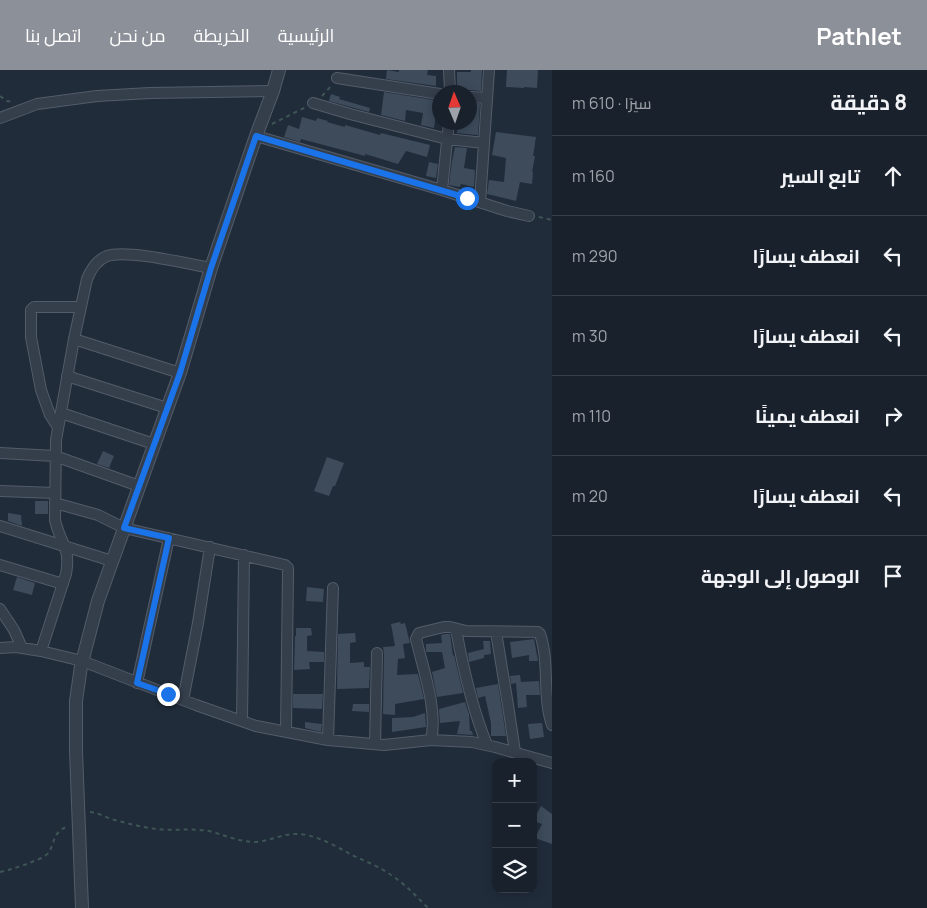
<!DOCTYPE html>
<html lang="ar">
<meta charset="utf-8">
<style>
:root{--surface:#19212c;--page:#222934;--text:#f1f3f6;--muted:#9fa3a9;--line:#373e48;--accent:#8c9099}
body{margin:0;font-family:Manrope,Cairo,sans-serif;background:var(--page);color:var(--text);direction:rtl}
.controls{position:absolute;right:15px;bottom:15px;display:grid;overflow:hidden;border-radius:10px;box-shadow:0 2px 12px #0003}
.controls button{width:45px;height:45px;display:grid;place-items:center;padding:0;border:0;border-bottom:1px solid var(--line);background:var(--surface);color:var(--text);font:25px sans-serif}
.compass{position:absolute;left:432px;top:15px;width:45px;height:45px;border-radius:50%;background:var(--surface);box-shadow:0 2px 12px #0003;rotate:358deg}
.stop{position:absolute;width:15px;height:15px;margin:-11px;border:4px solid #1a73e8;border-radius:50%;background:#fff}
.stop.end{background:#1a73e8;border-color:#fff;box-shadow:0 1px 5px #0008}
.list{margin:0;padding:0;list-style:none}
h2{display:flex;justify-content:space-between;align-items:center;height:65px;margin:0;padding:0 20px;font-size:21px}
h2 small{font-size:16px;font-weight:400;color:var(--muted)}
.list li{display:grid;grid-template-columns:32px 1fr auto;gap:15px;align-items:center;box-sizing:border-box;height:80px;padding:0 20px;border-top:1px solid var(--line)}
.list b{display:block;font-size:19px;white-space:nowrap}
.list em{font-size:16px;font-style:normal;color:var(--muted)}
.icon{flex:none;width:28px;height:28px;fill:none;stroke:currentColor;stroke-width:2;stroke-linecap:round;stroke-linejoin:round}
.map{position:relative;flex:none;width:552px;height:838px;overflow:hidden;direction:ltr}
header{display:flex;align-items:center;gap:30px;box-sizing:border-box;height:70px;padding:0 25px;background:var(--accent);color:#fff}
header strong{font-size:24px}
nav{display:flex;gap:28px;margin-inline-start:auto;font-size:18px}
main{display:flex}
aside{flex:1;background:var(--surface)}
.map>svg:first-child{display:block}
.building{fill:#3d4b5b}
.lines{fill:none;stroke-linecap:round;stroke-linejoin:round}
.minor-casing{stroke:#535c69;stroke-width:12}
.tertiary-casing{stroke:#535c69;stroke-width:14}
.path{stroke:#3e5556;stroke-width:2;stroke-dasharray:4 4;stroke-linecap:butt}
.minor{stroke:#353e4b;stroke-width:10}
.tertiary{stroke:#353e4b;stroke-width:12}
.route{stroke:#1a73e8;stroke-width:6}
</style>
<header>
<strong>Pathlet</strong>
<nav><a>الرئيسية</a><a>الخريطة</a><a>من نحن</a><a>اتصل بنا</a></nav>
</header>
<main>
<aside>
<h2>8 دقيقة<small>سيرًا · 610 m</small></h2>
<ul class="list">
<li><svg class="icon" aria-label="ahead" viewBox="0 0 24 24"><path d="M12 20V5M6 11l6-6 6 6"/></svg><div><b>تابع السير</b></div><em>160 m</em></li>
<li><svg class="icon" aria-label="left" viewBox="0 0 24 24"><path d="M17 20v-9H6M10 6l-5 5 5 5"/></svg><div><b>انعطف يسارًا</b></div><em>290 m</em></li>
<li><svg class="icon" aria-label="left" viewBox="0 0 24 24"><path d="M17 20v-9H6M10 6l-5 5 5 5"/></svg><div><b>انعطف يسارًا</b></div><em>30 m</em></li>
<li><svg class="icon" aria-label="right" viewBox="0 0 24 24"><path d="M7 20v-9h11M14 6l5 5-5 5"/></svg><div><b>انعطف يمينًا</b></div><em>110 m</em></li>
<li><svg class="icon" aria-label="left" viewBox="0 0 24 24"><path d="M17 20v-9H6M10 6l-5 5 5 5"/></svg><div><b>انعطف يسارًا</b></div><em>20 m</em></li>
<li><svg class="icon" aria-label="arrive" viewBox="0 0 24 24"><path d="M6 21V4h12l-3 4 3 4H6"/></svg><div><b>الوصول إلى الوجهة</b></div></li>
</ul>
</aside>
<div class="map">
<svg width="552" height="838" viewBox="0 0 552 838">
<rect width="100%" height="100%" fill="#212c3b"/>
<path class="building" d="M 387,0 L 399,2 L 399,0 L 428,0 L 427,5 L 436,6 L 436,16 L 386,9 Z
M 471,0 L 482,0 L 481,21 L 470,20 L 465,22 L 457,22 L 457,2 L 471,2 Z
M 507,0 L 538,0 L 537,18 L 524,17 L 524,18 L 506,17 Z
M 384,22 L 434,30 L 434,33 L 440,33 L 440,44 L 436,44 L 434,58 L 421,55 L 423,43 L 406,40 L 405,51 L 381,45 Z
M 331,24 L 340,27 L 339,29 L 370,38 L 369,42 L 329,31 Z
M 470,34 L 480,34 L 478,65 L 457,63 L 458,53 L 470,54 Z
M 302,47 L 316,51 L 317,48 L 328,51 L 327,52 L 345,57 L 345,55 L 380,65 L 381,63 L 430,75 L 427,87 L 406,81 L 398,94 L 365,84 L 365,86 L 301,69 L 300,72 L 284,67 L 288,55 L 299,59 Z
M 496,62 L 536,67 L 533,86 L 535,86 L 532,102 L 533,102 L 532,114 L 520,112 L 516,131 L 487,124 L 489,110 L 504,112 L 506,88 L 492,85 Z
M 455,77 L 467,78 L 464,98 L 475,100 L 474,117 L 461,114 L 460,117 L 449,115 L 452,91 Z
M 429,92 L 438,94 L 436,108 L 426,106 Z
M 103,381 L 114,386 L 109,398 L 97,394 Z
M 327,387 L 344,393 L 335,416 L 333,416 L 329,426 L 314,421 Z
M 35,431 L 48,431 L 48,444 L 35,444 Z
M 8,443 L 21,445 L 22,456 L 8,451 Z
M 17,507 L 35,513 L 32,525 L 13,520 Z
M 307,517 L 324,519 L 323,532 L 306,531 Z
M 400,552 L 401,554 L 405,553 L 410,573 L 403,574 L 405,588 L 398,589 L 397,605 L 418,604 L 424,629 L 395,634 L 395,645 L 383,644 L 384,583 L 383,577 L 395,576 L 391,554 Z
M 296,558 L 311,558 L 312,565 L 307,566 L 307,581 L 324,582 L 324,592 L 309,592 L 310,599 L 294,600 L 295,566 L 296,566 Z
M 355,563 L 356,572 L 350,573 L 350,593 L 364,592 L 364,597 L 370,597 L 369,618 L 337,619 L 338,564 Z
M 445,564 L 450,564 L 453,586 L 454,585 L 463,623 L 437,627 L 432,602 L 445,598 L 442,582 L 426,582 L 426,574 L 442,573 L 441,565 Z
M 534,569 L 538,591 L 529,591 L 529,585 L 512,588 L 510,572 Z
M 483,571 L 490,571 L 491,584 L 484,585 L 484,588 L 469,592 L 468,583 L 484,579 Z
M 520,605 L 521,612 L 539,611 L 540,625 L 526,625 L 527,637 L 518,638 L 516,613 L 511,614 L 510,606 Z
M 498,614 L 506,666 L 491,666 L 491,653 L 485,626 L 478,628 L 476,618 Z
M 293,624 L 323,624 L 322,639 L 293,638 Z
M 465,632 L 469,644 L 470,661 L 472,661 L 473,665 L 457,664 L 460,651 L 440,653 L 439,639 Z
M 353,634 L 369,634 L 369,642 L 352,641 Z
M 425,643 L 426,657 L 392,662 L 392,648 L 413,647 Z
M 305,652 L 322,654 L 321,662 L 305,658 Z
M 542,653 L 544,667 L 530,669 L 528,654 Z
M 541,736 L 552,744 L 552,774 L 535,768 L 542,754 L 533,751 Z"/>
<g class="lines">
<defs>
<path id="minor" d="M 449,0 L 450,22
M 337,8 L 440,24
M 470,27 L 487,28
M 313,33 L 350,44 L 447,69 L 484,73
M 0,48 L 37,34 L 97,26 L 150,23 L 273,21
M 256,66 L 442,120 L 507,141 L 529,146
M 442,120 L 449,52
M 480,132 L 489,0
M 180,303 L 74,269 L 87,209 C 91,199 97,190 107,186 C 127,179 188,194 211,198
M 67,306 L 167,338
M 61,343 L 154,374
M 58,357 L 50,345 L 41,320 L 31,267 L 31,240 L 34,237 L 81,237
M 0,383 L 55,386 L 139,416
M 0,421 L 55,423
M 55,433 L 98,445 L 124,458 L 285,495 L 288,498 L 288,502 L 286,662
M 0,456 L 112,491
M 0,495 L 63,514
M 0,539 L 14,560 L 22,578
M 456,559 C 463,598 472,638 487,675
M 496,562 L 508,635 L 515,682
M 0,578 L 16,577 L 41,581 L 82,591 L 196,635 L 256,656 L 328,670 L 384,675 L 431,670 L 472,672 L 495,677 L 552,693
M 41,581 L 66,504 C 71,478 60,473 55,450 L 56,370 L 74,269
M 137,613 L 169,468
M 183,630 L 198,553 L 210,477
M 242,651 L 244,485
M 328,670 L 333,518
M 431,670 C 438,640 423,599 416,569 L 419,563 L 444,557 L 450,557 L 466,561 L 538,562 L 540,564 C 550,593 542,626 552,655
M 375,674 L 377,583"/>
<path id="tertiary" d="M 82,838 L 76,681 L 76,631 L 81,596 L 98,531 L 180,303 L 211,198 L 256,66 L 273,21 L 279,0"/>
</defs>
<use href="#minor" class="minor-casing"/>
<use href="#tertiary" class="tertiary-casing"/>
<path class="path" d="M 0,26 L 7,31 L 13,32
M 322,26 L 332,15
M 272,54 L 306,37
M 539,147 L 552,150
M 90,742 C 97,743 104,746 111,749 C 126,753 141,757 156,759 C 173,761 192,758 209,761 C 224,765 237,771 253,772 C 269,772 283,763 298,764 C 318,765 337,777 354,786 C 367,792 380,797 391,805 C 405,814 416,826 428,838
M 0,802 C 12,799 23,796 34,791 C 37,790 42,788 45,786 C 57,776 49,764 68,756"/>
<use href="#minor" class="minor"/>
<use href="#tertiary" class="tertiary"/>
</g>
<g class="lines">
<path class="route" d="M 168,624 L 137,613 L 169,468 L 124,458 L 180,303 L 211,198 L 256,66 L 467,128"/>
</g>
</svg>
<div class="controls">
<button>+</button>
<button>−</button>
<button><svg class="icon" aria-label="layers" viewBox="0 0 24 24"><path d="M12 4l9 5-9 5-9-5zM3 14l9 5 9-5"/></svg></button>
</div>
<svg class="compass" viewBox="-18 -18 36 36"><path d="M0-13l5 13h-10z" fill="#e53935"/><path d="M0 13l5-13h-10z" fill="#9fa3a9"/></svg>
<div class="stop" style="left:467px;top:128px"></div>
<div class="stop end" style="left:168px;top:624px"></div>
</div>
</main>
